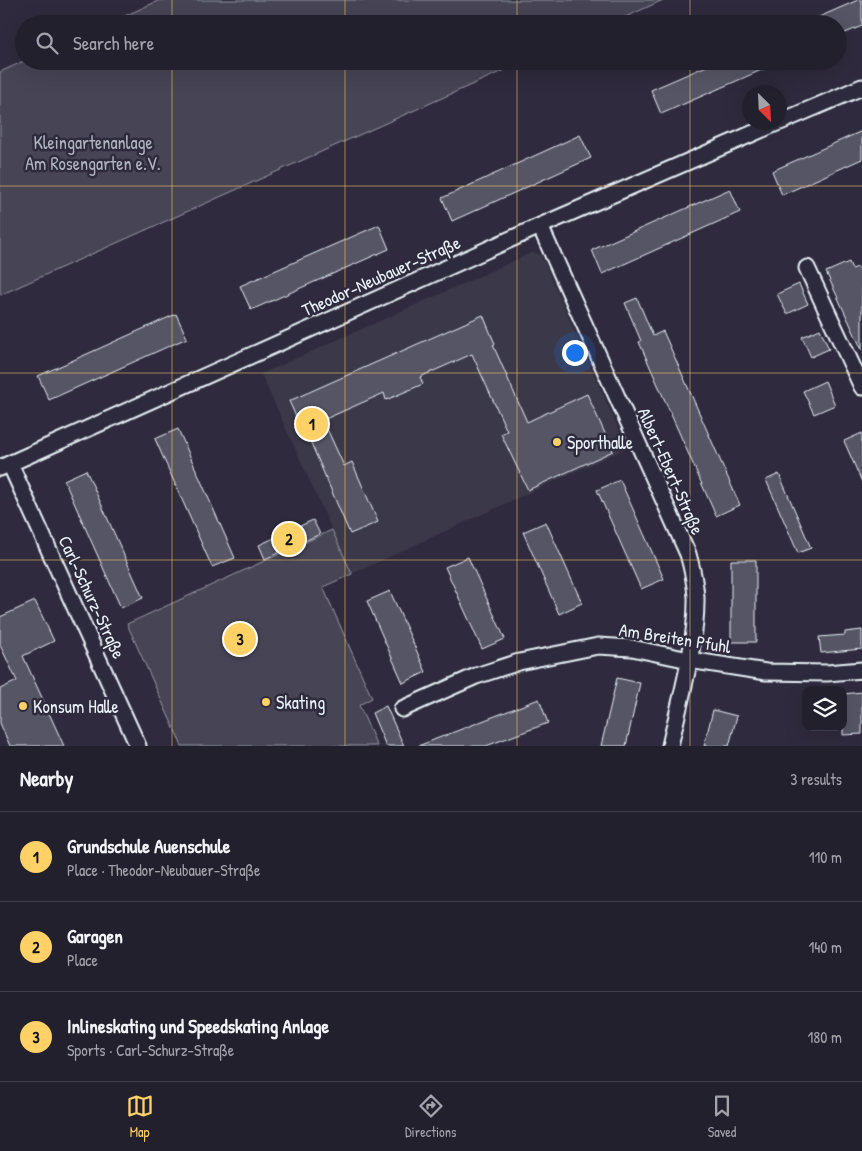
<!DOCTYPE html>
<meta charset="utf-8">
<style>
:root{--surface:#23202e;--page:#2f2d3a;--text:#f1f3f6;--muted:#a3a3aa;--line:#403e4a;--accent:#ffd166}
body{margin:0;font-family:"Patrick Hand",sans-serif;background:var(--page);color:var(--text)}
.controls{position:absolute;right:15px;bottom:15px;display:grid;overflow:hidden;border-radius:10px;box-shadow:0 5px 20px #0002}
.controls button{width:45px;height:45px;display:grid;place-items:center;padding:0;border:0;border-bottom:1px solid var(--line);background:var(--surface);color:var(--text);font:25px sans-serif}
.compass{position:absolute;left:742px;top:85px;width:45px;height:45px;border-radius:50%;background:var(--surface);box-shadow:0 5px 20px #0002;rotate:156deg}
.you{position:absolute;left:574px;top:352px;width:18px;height:18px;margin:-12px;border:4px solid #fff;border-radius:50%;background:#1a73e8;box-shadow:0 0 0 8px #1a73e833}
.badge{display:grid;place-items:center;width:32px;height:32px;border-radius:50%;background:var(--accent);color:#111;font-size:16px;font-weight:700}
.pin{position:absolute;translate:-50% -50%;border:2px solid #fff;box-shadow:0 1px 5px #0006}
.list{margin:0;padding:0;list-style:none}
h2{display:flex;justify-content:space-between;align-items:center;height:65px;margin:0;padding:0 20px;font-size:21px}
h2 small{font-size:16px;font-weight:400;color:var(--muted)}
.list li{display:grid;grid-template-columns:32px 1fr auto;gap:15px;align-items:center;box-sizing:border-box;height:90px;padding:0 20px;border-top:1px solid var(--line)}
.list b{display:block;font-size:19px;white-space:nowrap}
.list p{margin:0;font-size:16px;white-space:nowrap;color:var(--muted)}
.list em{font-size:16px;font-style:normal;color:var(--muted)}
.icon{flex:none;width:28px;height:28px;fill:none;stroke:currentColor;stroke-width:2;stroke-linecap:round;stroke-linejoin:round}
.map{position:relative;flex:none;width:862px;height:746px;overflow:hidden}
.search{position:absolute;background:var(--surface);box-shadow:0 5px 20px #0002;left:15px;right:15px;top:15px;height:55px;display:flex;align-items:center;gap:12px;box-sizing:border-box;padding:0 18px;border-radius:28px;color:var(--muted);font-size:19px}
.sheet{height:335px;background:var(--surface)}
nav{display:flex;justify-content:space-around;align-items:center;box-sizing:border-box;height:70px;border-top:1px solid var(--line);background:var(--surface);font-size:14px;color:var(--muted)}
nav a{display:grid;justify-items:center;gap:2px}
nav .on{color:var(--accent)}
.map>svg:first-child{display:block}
.built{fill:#3b3749}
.green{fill:#464455;stroke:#979aa6}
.building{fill:#575565;stroke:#e8f1f8}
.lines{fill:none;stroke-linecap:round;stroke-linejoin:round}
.minor-casing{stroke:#e8f1f8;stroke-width:19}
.minor{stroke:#2f2a3d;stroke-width:15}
.grid{fill:none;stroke:#ffd166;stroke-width:1;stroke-opacity:0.55}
.poi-dot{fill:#ffd166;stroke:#2f2a3d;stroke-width:2}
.labels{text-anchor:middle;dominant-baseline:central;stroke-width:5;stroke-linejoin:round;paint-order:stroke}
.park-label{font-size:18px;fill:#afb4bf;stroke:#2f2a3d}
.street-label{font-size:18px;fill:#e8f1f8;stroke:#2f2a3d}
.poi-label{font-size:18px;fill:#e8f1f8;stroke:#2f2a3d;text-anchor:start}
</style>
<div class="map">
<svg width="862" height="746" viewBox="0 0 862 746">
<rect width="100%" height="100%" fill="#2f2a3d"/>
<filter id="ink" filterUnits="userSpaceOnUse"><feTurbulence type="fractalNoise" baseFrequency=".02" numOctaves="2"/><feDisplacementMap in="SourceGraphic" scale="10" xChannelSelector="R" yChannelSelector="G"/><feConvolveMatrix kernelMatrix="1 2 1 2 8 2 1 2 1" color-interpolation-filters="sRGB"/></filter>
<g filter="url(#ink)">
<path class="built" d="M 533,252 L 541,255 L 627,448 L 352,574 L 261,374 Z"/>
<path class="green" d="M 160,0 L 663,0 L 610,24 L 107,24 Z
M 24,61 L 525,61 L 0,295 L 0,72 Z
M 332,530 L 352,574 L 323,587 L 372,698 L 359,705 L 377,746 L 182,746 L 127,624 Z"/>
<path class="building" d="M 858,0 L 862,0 L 862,26 L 838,36 L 838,24 L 803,24 Z
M 718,61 L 782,61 L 661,114 L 651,90 Z
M 862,131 L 862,159 L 782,195 L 772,171 Z
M 580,135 L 591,158 L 452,221 L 442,198 Z
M 730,189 L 740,212 L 602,274 L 592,250 Z
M 379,225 L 389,249 L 251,310 L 240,286 Z
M 849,262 L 852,269 L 858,267 L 862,277 L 862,350 L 826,272 Z
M 799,284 L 808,304 L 787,314 L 777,294 Z
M 637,298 L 653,336 L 663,331 L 740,505 L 716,516 L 639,342 L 641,341 L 625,303 Z
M 176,314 L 187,338 L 49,400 L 38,376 Z
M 483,315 L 495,344 L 493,345 L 527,422 L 587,394 L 613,451 L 528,490 L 501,434 L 507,431 L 472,354 L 420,377 L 423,384 L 386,400 L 384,393 L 323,420 L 344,466 L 352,462 L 378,522 L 350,534 L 305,429 L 302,430 L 289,401 Z
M 820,329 L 829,349 L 811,357 L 802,337 Z
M 825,381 L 835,405 L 814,414 L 803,391 Z
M 178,429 L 235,558 L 212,567 L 155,439 Z
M 862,433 L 862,482 L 844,441 Z
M 86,470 L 143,598 L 121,608 L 64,480 Z
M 779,474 L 811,548 L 798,553 L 766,480 Z
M 620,480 L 664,579 L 641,589 L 597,490 Z
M 313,520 L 320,534 L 265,559 L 259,545 Z
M 546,522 L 582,603 L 559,614 L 523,532 Z
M 468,557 L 505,639 L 482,649 L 445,567 Z
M 731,560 L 756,560 L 756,642 L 731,642 Z
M 390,591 L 426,672 L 403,683 L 367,601 Z
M 35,601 L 54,641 L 23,656 L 64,746 L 10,746 L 0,723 L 0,689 L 17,681 L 0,645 L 0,617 Z
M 862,630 L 862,649 L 821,653 L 819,637 L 845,635 L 845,632 Z
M 617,678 L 640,683 L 626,746 L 601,746 Z
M 862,692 L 862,734 L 843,735 L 843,694 Z
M 539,699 L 548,723 L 486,746 L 418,746 Z
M 386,706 L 404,746 L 386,746 L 372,713 Z
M 713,710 L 737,716 L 729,746 L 704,746 Z"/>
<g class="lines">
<defs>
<path id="minor" d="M 780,122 L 862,87
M 540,226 L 688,554 C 692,568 695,582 696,597 C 697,643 680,700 670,746
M 807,268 L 862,387
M 10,464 L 138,746
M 0,468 L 540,226 L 779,122
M 402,709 L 476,676 L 519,662 L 598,646 L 632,648 L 689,660 L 766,672 L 827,673 L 862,670"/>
</defs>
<use href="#minor" class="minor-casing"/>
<use href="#minor" class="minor"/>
</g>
</g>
<path class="grid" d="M 172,0 L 172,24M 345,0 L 345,24M 517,0 L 517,24M 690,0 L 690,24M 172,61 L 172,746M 345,61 L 345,746M 517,61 L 517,746M 690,61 L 690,746M 0,186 L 862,186M 0,373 L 862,373M 0,560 L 862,560"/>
<g class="poi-dot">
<circle cx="557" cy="442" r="5"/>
<circle cx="266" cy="702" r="5"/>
<circle cx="23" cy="706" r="5"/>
</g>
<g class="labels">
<g class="park-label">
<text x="93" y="142">Kleingartenanlage<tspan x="93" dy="21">Am Rosengarten e.V.</tspan></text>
</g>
<g class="street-label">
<text transform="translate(381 276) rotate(-24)">Theodor-Neubauer-Straße</text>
<text transform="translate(671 471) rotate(66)">Albert-Ebert-Straße</text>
<text transform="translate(92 597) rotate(65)">Carl-Schurz-Straße</text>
<text transform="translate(675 638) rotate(9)">Am Breiten Pfuhl</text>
</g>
<g class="poi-label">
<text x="567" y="442">Sporthalle</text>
<text x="276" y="702">Skating</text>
<text x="33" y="706">Konsum Halle</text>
</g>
</g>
</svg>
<div class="controls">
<button><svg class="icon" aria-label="layers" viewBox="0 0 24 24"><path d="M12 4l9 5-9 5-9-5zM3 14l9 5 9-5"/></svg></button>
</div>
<svg class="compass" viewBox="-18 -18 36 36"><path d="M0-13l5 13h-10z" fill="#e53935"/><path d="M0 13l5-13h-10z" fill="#a3a3aa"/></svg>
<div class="you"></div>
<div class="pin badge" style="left:312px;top:424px">1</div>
<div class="pin badge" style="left:289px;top:539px">2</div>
<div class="pin badge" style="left:240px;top:639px">3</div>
<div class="search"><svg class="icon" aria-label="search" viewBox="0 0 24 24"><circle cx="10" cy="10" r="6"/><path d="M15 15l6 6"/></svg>Search here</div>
</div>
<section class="sheet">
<h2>Nearby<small>3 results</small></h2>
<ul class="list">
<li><span class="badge">1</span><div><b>Grundschule Auenschule</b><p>Place · Theodor-Neubauer-Straße</p></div><em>110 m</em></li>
<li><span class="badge">2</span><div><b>Garagen</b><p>Place</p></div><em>140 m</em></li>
<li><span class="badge">3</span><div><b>Inlineskating und Speedskating Anlage</b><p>Sports · Carl-Schurz-Straße</p></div><em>180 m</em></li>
</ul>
</section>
<nav>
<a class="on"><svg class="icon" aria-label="map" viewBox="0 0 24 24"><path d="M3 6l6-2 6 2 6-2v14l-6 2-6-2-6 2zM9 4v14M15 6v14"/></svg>Map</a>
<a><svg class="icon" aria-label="directions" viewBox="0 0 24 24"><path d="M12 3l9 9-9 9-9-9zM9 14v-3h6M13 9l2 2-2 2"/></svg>Directions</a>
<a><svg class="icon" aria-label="saved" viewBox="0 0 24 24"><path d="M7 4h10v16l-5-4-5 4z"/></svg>Saved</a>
</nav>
